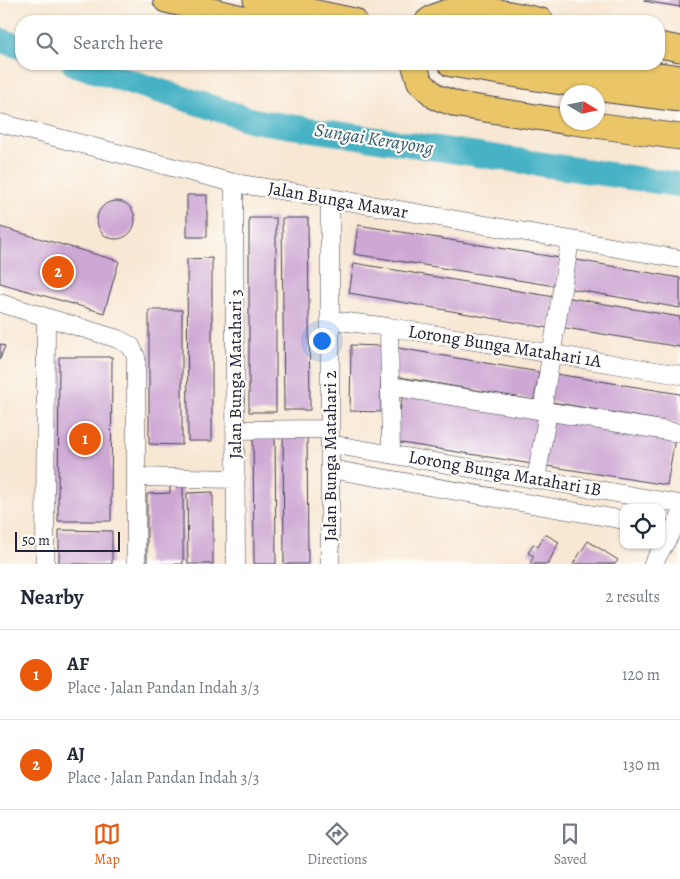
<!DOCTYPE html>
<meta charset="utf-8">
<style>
:root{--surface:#fff;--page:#f2f2f3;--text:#1f2937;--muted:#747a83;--line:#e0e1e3;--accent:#ea580c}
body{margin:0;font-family:Alegreya,serif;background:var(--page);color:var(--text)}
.controls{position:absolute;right:15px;bottom:15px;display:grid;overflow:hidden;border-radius:10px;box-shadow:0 1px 4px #0004}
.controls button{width:45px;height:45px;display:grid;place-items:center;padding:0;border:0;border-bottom:1px solid var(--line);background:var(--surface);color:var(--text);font:25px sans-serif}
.compass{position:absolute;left:560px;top:85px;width:45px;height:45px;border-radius:50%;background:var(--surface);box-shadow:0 1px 4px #0004;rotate:100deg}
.scale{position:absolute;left:15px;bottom:12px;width:105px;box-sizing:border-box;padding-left:5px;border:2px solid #22223b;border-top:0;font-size:14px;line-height:18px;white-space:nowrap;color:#22223b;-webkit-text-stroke:4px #fdfcf7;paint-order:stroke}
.you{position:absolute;left:321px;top:340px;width:18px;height:18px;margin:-12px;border:4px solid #fff;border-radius:50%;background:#1a73e8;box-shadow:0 0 0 8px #1a73e833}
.badge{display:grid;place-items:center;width:32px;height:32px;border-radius:50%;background:var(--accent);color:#fff;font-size:16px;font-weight:700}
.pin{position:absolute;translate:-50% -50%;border:2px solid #fff;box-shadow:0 1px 5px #0006}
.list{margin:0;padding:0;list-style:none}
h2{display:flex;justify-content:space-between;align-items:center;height:65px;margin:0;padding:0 20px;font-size:21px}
h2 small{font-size:16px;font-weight:400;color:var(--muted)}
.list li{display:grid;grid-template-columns:32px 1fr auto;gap:15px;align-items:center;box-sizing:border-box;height:90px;padding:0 20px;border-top:1px solid var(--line)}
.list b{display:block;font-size:19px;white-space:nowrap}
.list p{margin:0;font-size:16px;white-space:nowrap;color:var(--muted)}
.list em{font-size:16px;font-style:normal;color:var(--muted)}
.icon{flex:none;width:28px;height:28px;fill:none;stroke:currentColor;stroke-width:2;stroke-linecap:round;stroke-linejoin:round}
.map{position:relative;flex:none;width:680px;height:564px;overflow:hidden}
.search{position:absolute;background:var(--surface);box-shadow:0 1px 4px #0004;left:15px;right:15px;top:15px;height:55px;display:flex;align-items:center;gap:12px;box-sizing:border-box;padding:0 18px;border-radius:20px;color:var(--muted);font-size:19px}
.sheet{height:245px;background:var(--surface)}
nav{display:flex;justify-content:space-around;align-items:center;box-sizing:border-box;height:70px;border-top:1px solid var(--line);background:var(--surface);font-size:14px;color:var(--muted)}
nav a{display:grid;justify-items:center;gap:2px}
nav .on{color:var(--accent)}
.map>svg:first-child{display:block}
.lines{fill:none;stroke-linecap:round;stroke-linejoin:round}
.river{stroke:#47b2c5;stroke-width:25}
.building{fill:#cea8d4}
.minor-casing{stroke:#424052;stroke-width:19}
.highway-casing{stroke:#424052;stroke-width:27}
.minor{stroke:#fff;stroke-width:18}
.highway{stroke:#eac669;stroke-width:25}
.labels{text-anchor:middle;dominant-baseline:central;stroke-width:4.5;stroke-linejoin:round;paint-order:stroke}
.street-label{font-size:18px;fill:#22223b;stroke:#fdfcf7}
.water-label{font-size:19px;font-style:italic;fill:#315c72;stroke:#fdfcf7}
</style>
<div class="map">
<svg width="680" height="564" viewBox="0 0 680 564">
<rect width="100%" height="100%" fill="#fdfcf7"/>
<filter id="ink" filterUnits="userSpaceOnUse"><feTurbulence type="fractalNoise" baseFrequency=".02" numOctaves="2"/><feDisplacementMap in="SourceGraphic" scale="10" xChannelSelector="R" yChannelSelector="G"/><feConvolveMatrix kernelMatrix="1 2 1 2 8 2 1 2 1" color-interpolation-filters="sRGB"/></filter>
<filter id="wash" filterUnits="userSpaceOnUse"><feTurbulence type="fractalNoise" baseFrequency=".0096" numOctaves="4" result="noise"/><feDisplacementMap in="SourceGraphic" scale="20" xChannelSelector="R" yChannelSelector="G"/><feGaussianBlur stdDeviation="1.12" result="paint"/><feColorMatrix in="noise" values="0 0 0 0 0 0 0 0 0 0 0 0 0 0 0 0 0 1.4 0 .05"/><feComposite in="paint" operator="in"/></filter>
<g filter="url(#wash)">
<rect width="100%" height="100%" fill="#f8e7d3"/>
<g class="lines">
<path class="river" d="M 0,40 L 21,47
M 74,64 L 255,121 L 680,185"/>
</g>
<g id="blocks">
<path class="building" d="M 644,0 L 680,0 L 680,7 L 644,1 Z
M 187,195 L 207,195 L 207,237 L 187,237 Z
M97 220a19 19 0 1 1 38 0a19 19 0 1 1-38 0Z
M 249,218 L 276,218 L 276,412 L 249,412 Z
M 282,218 L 308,218 L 310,410 L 284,410 Z
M 358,225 L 560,258 L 555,286 L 354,254 Z
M 0,227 L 119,261 L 104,313 L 0,283 Z
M 212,258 L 212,441 L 188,441 L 187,259 Z
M 571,259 L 680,278 L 680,308 L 566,288 Z
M 354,263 L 554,297 L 548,328 L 349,293 Z
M 565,297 L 680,317 L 680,347 L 560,327 Z
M 149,310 L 182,310 L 182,445 L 149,444 Z
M 0,344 L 5,346 L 0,359 Z
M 351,345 L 381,346 L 381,412 L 350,411 Z
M 398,348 L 539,372 L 534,400 L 394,376 Z
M 59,357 L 112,357 L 111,521 L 58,521 Z
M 550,373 L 680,394 L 680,424 L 546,401 Z
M 403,393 L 540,415 L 532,464 L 395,442 Z
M 548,418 L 675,438 L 667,485 L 541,465 Z
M 253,424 L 275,424 L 276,564 L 254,564 Z
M 283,425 L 307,425 L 308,564 L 284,564 Z
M 170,483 L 183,483 L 183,564 L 147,564 L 147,494 L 170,493 Z
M 213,492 L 213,564 L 188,564 L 187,493 Z
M 59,530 L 112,531 L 112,564 L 59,564 Z
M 545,534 L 559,542 L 548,564 L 532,564 L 530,563 L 534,556 L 528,553 L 533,544 L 538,547 Z
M 588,541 L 618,560 L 615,564 L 573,564 Z"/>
</g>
</g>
<g filter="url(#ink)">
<use href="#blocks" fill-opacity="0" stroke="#424052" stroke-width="1"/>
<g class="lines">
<defs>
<path id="minor" d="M 0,123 L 234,183 L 330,198 L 680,259
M 234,183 L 236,564
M 330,198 L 330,564
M 0,303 L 118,339 L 131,346 L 136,357 L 136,564
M 330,320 L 389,327 L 680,375
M 389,327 L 391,454
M 390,386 L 680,433
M 542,411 L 570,241
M 235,430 L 330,429
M 330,444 L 680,504
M 330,469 L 624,520
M 136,477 L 236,479
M 536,479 L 548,412
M 45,564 L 46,318
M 653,564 L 680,517"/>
<path id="highway" d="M 166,0 L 254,21
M 256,0 L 354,21
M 428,21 C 456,0 507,13 541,21
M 659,45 L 680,49
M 414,64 L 420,82 L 436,97 L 459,105 L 568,122
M 451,64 L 610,90 L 680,99
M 575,64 L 680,78
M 574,122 L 680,137"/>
</defs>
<use href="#minor" class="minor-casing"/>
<use href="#highway" class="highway-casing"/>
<use href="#minor" class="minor"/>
<use href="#highway" class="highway"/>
</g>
</g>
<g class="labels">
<g class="street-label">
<text transform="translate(338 200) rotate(10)">Jalan Bunga Mawar</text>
<text transform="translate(505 346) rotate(9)">Lorong Bunga Matahari 1A</text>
<text transform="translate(235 374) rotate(-90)">Jalan Bunga Matahari 3</text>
<text transform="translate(330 456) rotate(-90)">Jalan Bunga Matahari 2</text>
<text transform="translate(505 473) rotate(10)">Lorong Bunga Matahari 1B</text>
</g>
<g class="water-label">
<text transform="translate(374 139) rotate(9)">Sungai Kerayong</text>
</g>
</g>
</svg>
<div class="controls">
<button><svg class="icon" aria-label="locate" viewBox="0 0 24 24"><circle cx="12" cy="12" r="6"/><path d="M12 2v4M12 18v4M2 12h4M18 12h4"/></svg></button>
</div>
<svg class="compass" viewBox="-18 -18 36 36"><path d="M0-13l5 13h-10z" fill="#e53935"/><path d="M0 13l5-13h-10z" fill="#747a83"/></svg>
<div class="scale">50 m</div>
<div class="you"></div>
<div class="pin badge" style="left:85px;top:439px">1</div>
<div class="pin badge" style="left:58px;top:272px">2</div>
<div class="search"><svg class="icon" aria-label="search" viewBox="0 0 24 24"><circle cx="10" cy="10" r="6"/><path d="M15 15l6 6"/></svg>Search here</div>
</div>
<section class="sheet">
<h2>Nearby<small>2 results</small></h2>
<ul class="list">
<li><span class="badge">1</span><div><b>AF</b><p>Place · Jalan Pandan Indah 3/3</p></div><em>120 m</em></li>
<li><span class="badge">2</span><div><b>AJ</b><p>Place · Jalan Pandan Indah 3/3</p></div><em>130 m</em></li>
</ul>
</section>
<nav>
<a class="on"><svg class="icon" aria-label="map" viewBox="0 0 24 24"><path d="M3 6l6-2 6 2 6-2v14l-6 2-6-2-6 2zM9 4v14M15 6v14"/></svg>Map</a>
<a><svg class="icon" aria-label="directions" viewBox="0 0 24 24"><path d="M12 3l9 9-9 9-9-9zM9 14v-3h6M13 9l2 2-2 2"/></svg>Directions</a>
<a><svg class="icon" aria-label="saved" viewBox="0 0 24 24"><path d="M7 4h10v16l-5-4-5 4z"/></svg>Saved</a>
</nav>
